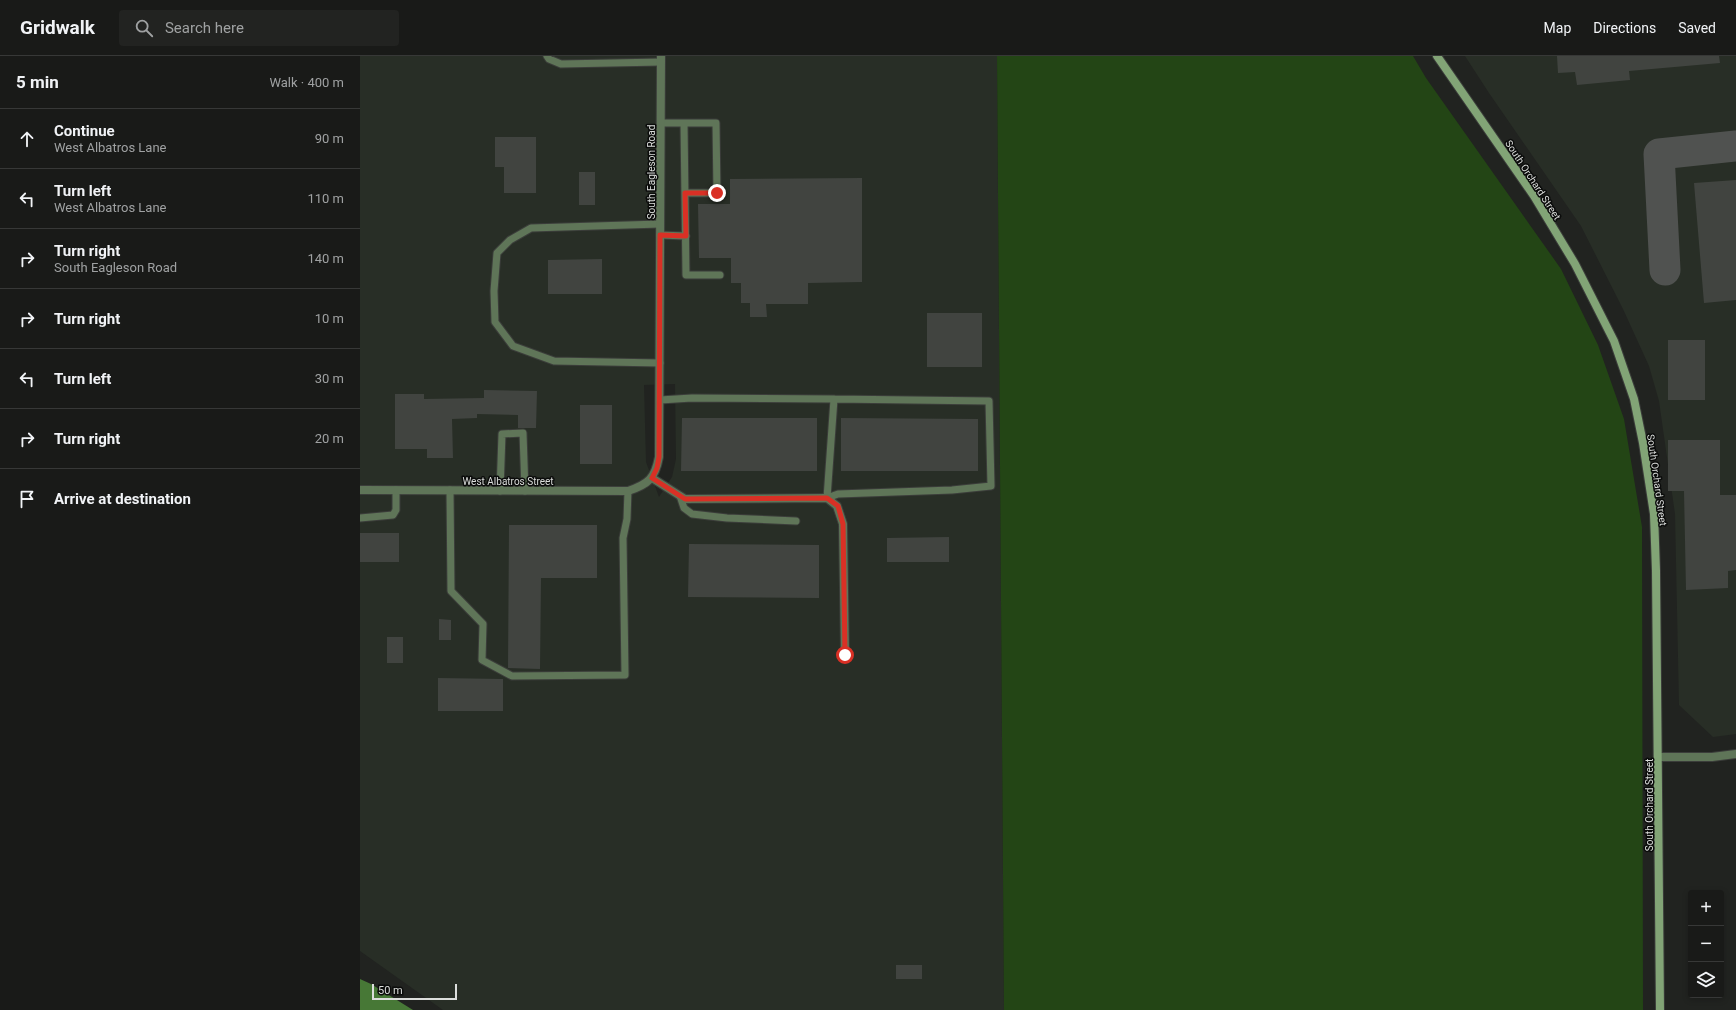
<!DOCTYPE html>
<meta charset="utf-8">
<style>
:root{--surface:#191a18;--page:#222321;--text:#f1f3f6;--muted:#9fa1a2;--line:#373837}
body{margin:0;font-family:Roboto,sans-serif;background:var(--page);color:var(--text)}
.controls{position:absolute;right:12px;bottom:12px;display:grid;overflow:hidden;border-radius:4px;box-shadow:0 2px 6px #0003}
.controls button{width:36px;height:36px;display:grid;place-items:center;padding:0;border:0;border-bottom:1px solid var(--line);background:var(--surface);color:var(--text);font:20px sans-serif}
.scale{position:absolute;left:12px;bottom:10px;width:85px;box-sizing:border-box;padding-left:4px;border:2px solid #dcdedc;border-top:0;font-size:11px;line-height:14px;white-space:nowrap;color:#dcdedc;-webkit-text-stroke:3px #0b0c0b;paint-order:stroke}
.stop{position:absolute;width:12px;height:12px;margin:-9px;border:3px solid #d93025;border-radius:50%;background:#fff}
.stop.end{background:#d93025;border-color:#fff;box-shadow:0 1px 4px #0008}
.list{margin:0;padding:0;list-style:none}
h2{display:flex;justify-content:space-between;align-items:center;height:52px;margin:0;padding:0 16px;font-size:17px}
h2 small{font-size:13px;font-weight:400;color:var(--muted)}
.list li{display:grid;grid-template-columns:26px 1fr auto;gap:12px;align-items:center;box-sizing:border-box;height:60px;padding:0 16px;border-top:1px solid var(--line)}
.list b{display:block;font-size:15px;white-space:nowrap}
.list p{margin:0;font-size:13px;white-space:nowrap;color:var(--muted)}
.list em{font-size:13px;font-style:normal;color:var(--muted)}
.icon{flex:none;width:22px;height:22px;fill:none;stroke:currentColor;stroke-width:2;stroke-linecap:round;stroke-linejoin:round}
.map{position:relative;flex:none;width:1376px;height:954px;overflow:hidden}
header{display:flex;align-items:center;gap:24px;box-sizing:border-box;height:56px;padding:0 20px;background:var(--surface);border-bottom:1px solid var(--line)}
header strong{font-size:19px}
nav{display:flex;gap:22px;margin-inline-start:auto;font-size:14px}
.search{width:280px;height:36px;background:var(--page);display:flex;align-items:center;gap:10px;box-sizing:border-box;padding:0 14px;border-radius:4px;color:var(--muted);font-size:15px}
main{display:flex}
aside{flex:1;background:var(--surface)}
.map>svg:first-child{display:block}
.built{fill:#282e26;fill-rule:evenodd}
.green{fill:#234515}
.water{fill:#477836}
.lines{fill:none;stroke-linecap:round;stroke-linejoin:round}
.taxiway{stroke:#505250;stroke-width:31}
.building{fill:#414440}
.lane-casing{stroke:#3b3d3a;stroke-width:9}
.street-casing{stroke:#3b3d3a;stroke-width:10}
.secondary-casing{stroke:#3b3d3a;stroke-width:10}
.lane{stroke:#5f7558;stroke-width:7}
.street{stroke:#5f7558;stroke-width:8}
.secondary{stroke:#82a476;stroke-width:8}
.route{stroke:#d93025;stroke-width:5}
.labels{text-anchor:middle;dominant-baseline:central;stroke-width:3;stroke-linejoin:round;paint-order:stroke}
.street-label{font-size:10px;fill:#dcdedc;stroke:#0b0c0b}
</style>
<header>
<strong>Gridwalk</strong>
<div class="search"><svg class="icon" aria-label="search" viewBox="0 0 24 24"><circle cx="10" cy="10" r="6"/><path d="M15 15l6 6"/></svg>Search here</div>
<nav><a>Map</a><a>Directions</a><a>Saved</a></nav>
</header>
<main>
<aside>
<h2>5 min<small>Walk · 400 m</small></h2>
<ul class="list">
<li><svg class="icon" aria-label="ahead" viewBox="0 0 24 24"><path d="M12 20V5M6 11l6-6 6 6"/></svg><div><b>Continue</b><p>West Albatros Lane</p></div><em>90 m</em></li>
<li><svg class="icon" aria-label="left" viewBox="0 0 24 24"><path d="M17 20v-9H6M10 6l-5 5 5 5"/></svg><div><b>Turn left</b><p>West Albatros Lane</p></div><em>110 m</em></li>
<li><svg class="icon" aria-label="right" viewBox="0 0 24 24"><path d="M7 20v-9h11M14 6l5 5-5 5"/></svg><div><b>Turn right</b><p>South Eagleson Road</p></div><em>140 m</em></li>
<li><svg class="icon" aria-label="right" viewBox="0 0 24 24"><path d="M7 20v-9h11M14 6l5 5-5 5"/></svg><div><b>Turn right</b></div><em>10 m</em></li>
<li><svg class="icon" aria-label="left" viewBox="0 0 24 24"><path d="M17 20v-9H6M10 6l-5 5 5 5"/></svg><div><b>Turn left</b></div><em>30 m</em></li>
<li><svg class="icon" aria-label="right" viewBox="0 0 24 24"><path d="M7 20v-9h11M14 6l5 5-5 5"/></svg><div><b>Turn right</b></div><em>20 m</em></li>
<li><svg class="icon" aria-label="arrive" viewBox="0 0 24 24"><path d="M6 21V4h12l-3 4 3 4H6"/></svg><div><b>Arrive at destination</b></div></li>
</ul>
</aside>
<div class="map">
<svg width="1376" height="954" viewBox="0 0 1376 954">
<rect width="100%" height="100%" fill="#212320"/>
<path class="built" d="M 0,0 L 637,0 L 644,954 L 83,954 L 0,895 ZM 315,328 L 316,403 L 312,421 L 299,441 L 286,406 L 284,329 Z
M 1105,0 L 1376,0 L 1376,678 L 1353,681 L 1319,649 L 1315,458 L 1299,345 L 1289,310 L 1263,253 L 1221,170 L 1129,37 Z"/>
<path class="green" d="M 637,0 L 1053,0 L 1066,22 L 1201,213 L 1238,289 L 1264,363 L 1282,471 L 1283,954 L 644,954 Z"/>
<path class="water" d="M 0,923 L 11,928 L 53,954 L 0,954 Z"/>
<g class="lines">
<path class="taxiway" d="M 1305,214 L 1299,98 L 1376,90"/>
</g>
<path class="building" d="M 1197,0 L 1359,0 L 1360,7 L 1269,15 L 1270,24 L 1217,29 L 1215,16 L 1198,17 Z
M 135,81 L 176,81 L 176,137 L 144,137 L 144,111 L 135,111 Z
M 219,116 L 235,116 L 235,149 L 219,149 Z
M 502,122 L 502,226 L 448,227 L 448,248 L 406,248 L 407,261 L 390,261 L 390,247 L 381,247 L 381,227 L 371,227 L 371,202 L 339,202 L 338,148 L 370,148 L 370,123 Z
M 1376,124 L 1376,244 L 1344,247 L 1334,127 Z
M 242,203 L 242,238 L 188,238 L 188,204 Z
M 567,257 L 622,257 L 622,311 L 567,311 Z
M 1308,284 L 1345,284 L 1345,344 L 1308,344 Z
M 124,334 L 177,335 L 176,372 L 158,372 L 158,359 L 117,358 L 117,362 L 92,363 L 93,402 L 67,402 L 67,393 L 35,393 L 35,338 L 64,338 L 64,343 L 124,342 Z
M 220,349 L 252,349 L 252,408 L 220,408 Z
M 322,362 L 457,362 L 457,415 L 321,415 Z
M 481,362 L 618,363 L 618,415 L 481,415 Z
M 1308,384 L 1360,384 L 1360,439 L 1376,439 L 1376,514 L 1368,515 L 1368,532 L 1326,534 L 1324,435 L 1308,435 Z
M 149,469 L 237,469 L 237,522 L 181,522 L 180,613 L 148,612 Z
M 0,477 L 39,477 L 39,506 L 0,506 Z
M 589,481 L 589,506 L 527,506 L 527,482 Z
M 329,488 L 459,489 L 459,542 L 328,541 Z
M 79,563 L 91,564 L 91,584 L 79,584 Z
M 27,581 L 43,581 L 43,607 L 27,607 Z
M 78,622 L 143,623 L 143,655 L 78,655 Z
M 536,909 L 562,909 L 562,923 L 536,923 Z"/>
<g class="lines">
<defs>
<path id="lane" d="M 187,0 L 189,3 L 201,8 L 301,6
M 301,67 L 356,67 L 357,137 L 325,137
M 324,67 L 326,219 L 360,219
M 300,179 L 326,180
M 300,307 L 194,305 L 153,290 L 135,266 L 134,235 L 137,197 L 150,184 L 171,172 L 300,168
M 300,344 L 332,342 L 474,343 L 629,345 L 631,430 L 592,434 L 478,438 L 467,442 L 474,343
M 90,434 L 91,535 L 123,568 L 122,604 L 152,620 L 265,619 L 263,482 L 267,463 L 268,435
M 140,435 L 142,378 L 163,377 L 165,435
M 320,440 L 324,452 L 332,458 L 367,462 L 436,465
M 0,462 L 33,459 L 36,454 L 36,434"/>
<path id="street" d="M 292,422 L 325,443 L 467,442 L 477,450 L 483,468 L 485,599
M 0,434 L 268,435 C 289,428 295,422 299,401 L 301,0
M 1299,701 L 1352,701 L 1376,698"/>
<path id="secondary" d="M 1077,0 L 1174,140 L 1215,208 L 1254,285 L 1274,343 L 1283,387 L 1294,458 L 1296,515 L 1300,954"/>
</defs>
<use href="#lane" class="lane-casing"/>
<use href="#street" class="street-casing"/>
<use href="#secondary" class="secondary-casing"/>
<use href="#lane" class="lane"/>
<use href="#street" class="street"/>
<use href="#secondary" class="secondary"/>
</g>
<g class="lines">
<path class="route" d="M 357,137 L 325,137 L 326,180 L 300,179 L 299,401 L 297,412 L 292,422 L 325,443 L 467,442 L 478,450 L 483,468 L 485,599"/>
</g>
<g class="labels">
<g class="street-label">
<text transform="translate(291 116) rotate(-90)">South Eagleson Road</text>
<text transform="translate(1173 124) rotate(57)">South Orchard Street</text>
<text transform="translate(1297 424) rotate(82)">South Orchard Street</text>
<text x="148" y="425">West Albatros Street</text>
<text transform="translate(1289 749) rotate(-90)">South Orchard Street</text>
</g>
</g>
</svg>
<div class="controls">
<button>+</button>
<button>−</button>
<button><svg class="icon" aria-label="layers" viewBox="0 0 24 24"><path d="M12 4l9 5-9 5-9-5zM3 14l9 5 9-5"/></svg></button>
</div>
<div class="scale">50 m</div>
<div class="stop" style="left:485px;top:599px"></div>
<div class="stop end" style="left:357px;top:137px"></div>
</div>
</main>
